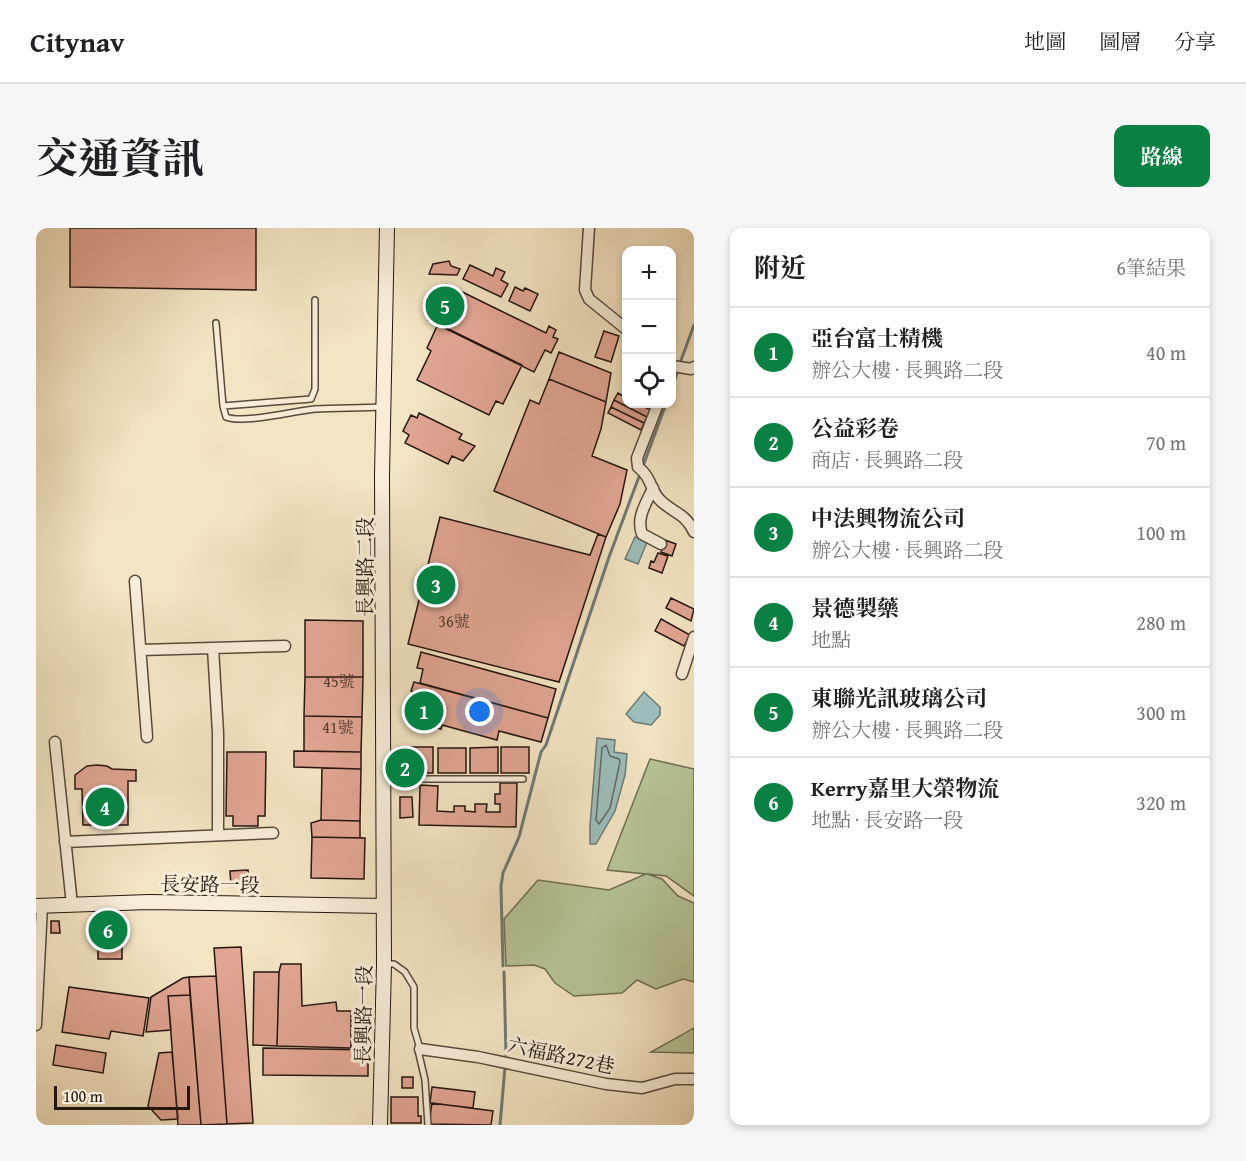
<!DOCTYPE html>
<html lang="zh-TW">
<meta charset="utf-8">
<style>
:root{--surface:#fff;--page:#f6f6f6;--text:#202124;--muted:#757577;--line:#e0e0e0;--accent:#0b8043}
body{margin:0;font-family:"Gentium Book Plus","Noto Serif TC",serif;background:var(--page);color:var(--text)}
.controls{position:absolute;right:18px;top:18px;display:grid;overflow:hidden;border-radius:12px;box-shadow:0 3px 9px #0003}
.controls button{width:54px;height:54px;display:grid;place-items:center;padding:0;border:0;border-bottom:2px solid var(--line);background:var(--surface);color:var(--text);font:30px sans-serif}
.scale{position:absolute;left:18px;bottom:15px;width:136px;box-sizing:border-box;padding-left:6px;border:3px solid #25160f;border-top:0;font-size:16px;line-height:21px;white-space:nowrap;color:#25160f;-webkit-text-stroke:4px #f7edd8;paint-order:stroke}
.you{position:absolute;left:444px;top:484px;width:21px;height:21px;margin:-15px;border:4px solid #fff;border-radius:50%;background:#1a73e8;box-shadow:0 0 0 9px #1a73e833}
.badge{display:grid;place-items:center;width:39px;height:39px;border-radius:50%;background:var(--accent);color:#fff;font-size:20px;font-weight:700}
.pin{position:absolute;translate:-50% -50%;border:3px solid #fff;box-shadow:0 2px 6px #0006}
.list{margin:0;padding:0;list-style:none}
h2{display:flex;justify-content:space-between;align-items:center;height:78px;margin:0;padding:0 24px;font-size:26px}
h2 small{font-size:20px;font-weight:400;color:var(--muted)}
.list li{display:grid;grid-template-columns:39px 1fr auto;gap:18px;align-items:center;box-sizing:border-box;height:90px;padding:0 24px;border-top:2px solid var(--line)}
.list b{display:block;font-size:22px;white-space:nowrap}
.list p{margin:0;font-size:20px;white-space:nowrap;color:var(--muted)}
.list em{font-size:20px;font-style:normal;color:var(--muted)}
.icon{flex:none;width:33px;height:33px;fill:none;stroke:currentColor;stroke-width:2;stroke-linecap:round;stroke-linejoin:round}
.map{position:relative;flex:none;width:658px;height:897px;overflow:hidden;border-radius:12px}
header{display:flex;align-items:center;gap:36px;box-sizing:border-box;height:84px;padding:0 30px;background:var(--surface);border-bottom:2px solid var(--line)}
header strong{font-size:28px}
nav{display:flex;gap:33px;margin-inline-start:auto;font-size:21px}
.intro{display:flex;align-items:center;justify-content:space-between;box-sizing:border-box;height:144px;padding:0 36px}
h1{margin:0;font-size:42px}
.button{padding:15px 27px;border-radius:12px;background:var(--accent);color:#fff;font-size:21px;font-weight:700}
main{display:flex;gap:36px;padding:0 36px}
aside{flex:1;background:var(--surface);border-radius:12px;box-shadow:0 3px 9px #0003}
.map>svg:first-child{display:block}
.green{fill:#b6c598;stroke:#6e6e54;stroke-width:1.5}
.water{fill:#9dbdbb;stroke:#6d7a76;stroke-width:1.5}
.lines{fill:none;stroke-linecap:round;stroke-linejoin:round}
.shore{stroke:#616a65;stroke-width:1.5}
.stream{stroke:#6d7a76;stroke-width:3}
.building{fill:#e1a593;stroke:#25160f;stroke-width:1.5}
.lane-casing{stroke:#584a3c;stroke-width:8}
.street-casing{stroke:#584a3c;stroke-width:13}
.secondary-casing{stroke:#25160f;stroke-width:16}
.lane{stroke:#f7edd8;stroke-width:5}
.street{stroke:#f7edd8;stroke-width:10}
.secondary{stroke:#f7edd8;stroke-width:14}
.labels{text-anchor:middle;dominant-baseline:central;stroke-width:6;stroke-linejoin:round;paint-order:stroke}
.number-label{font-size:16px;fill:#543a30}
.street-label{font-size:20px;fill:#25160f;stroke:#f7edd8}
</style>
<header>
<strong>Citynav</strong>
<nav><a>地圖</a><a>圖層</a><a>分享</a></nav>
</header>
<div class="intro"><h1>交通資訊</h1><a class="button">路線</a></div>
<main>
<div class="map">
<svg width="658" height="897" viewBox="0 0 658 897">
<rect width="100%" height="100%" fill="#f3e4c3"/>
<filter id="stains"><feTurbulence type="fractalNoise" baseFrequency=".00333" numOctaves="4"/><feColorMatrix values="0 0 0 0 .2 0 0 0 0 .09 0 0 0 0 .02 0 0 0 .5 -.17"/></filter>
<radialGradient id="worn" r=".72"><stop offset=".6" stop-color="#630" stop-opacity="0"/><stop offset="1" stop-color="#630" stop-opacity=".3"/></radialGradient>
<path class="green" d="M 614,531 L 658,541 L 658,668 L 630,648 L 611,646 L 626,651 L 642,668 L 658,675 L 658,754 L 647,751 L 620,761 L 601,752 L 586,765 L 538,768 L 519,755 L 509,741 L 498,737 L 470,738 L 468,691 L 502,652 L 573,662 L 610,646 L 571,642 Z
M 658,800 L 658,825 L 615,824 Z"/>
<path class="water" d="M 599,309 L 611,314 L 602,336 L 589,331 Z
M 608,464 L 624,479 L 624,487 L 615,497 L 598,494 L 590,486 Z
M 561,510 L 579,512 L 578,524 L 591,526 L 589,547 L 579,583 L 560,616 L 554,616 L 554,598 Z"/>
<g class="lines">
<path class="shore" d="M 570,517 L 574,528 L 583,531 L 584,534 L 574,580 L 563,596 L 560,592 L 566,520 Z"/>
<path class="stream" d="M 644,135 L 658,97
M 636,160 L 642,142
M 607,238 L 630,176
M 467,738 L 465,658 L 467,645 L 483,609 L 505,524 L 510,517 L 573,329 L 604,246
M 468,744 L 470,827
M 464,897 L 469,839"/>
</g>
<path class="building" d="M 34,0 L 220,0 L 220,62 L 34,59 Z
M 413,33 L 415,38 L 424,41 L 421,47 L 393,46 L 397,36 Z
M 434,37 L 457,48 L 460,40 L 469,44 L 465,52 L 472,56 L 465,69 L 427,51 Z
M 410,56 L 510,105 L 513,98 L 520,102 L 517,109 L 522,111 L 515,125 L 509,122 L 498,144 L 392,92 Z
M 479,59 L 487,63 L 489,60 L 502,66 L 494,83 L 473,73 Z
M 402,96 L 486,137 L 467,176 L 460,173 L 453,187 L 381,152 L 395,123 L 391,120 Z
M 568,103 L 583,108 L 575,134 L 559,129 Z
M 523,124 L 575,145 L 570,174 L 513,151 Z
M 513,151 L 570,174 L 565,201 L 556,228 L 591,242 L 584,276 L 570,309 L 458,263 L 494,172 L 503,176 Z
M 582,165 L 590,170 L 590,176 L 602,176 L 615,182 L 611,189 L 578,172 Z
M 578,172 L 611,189 L 608,195 L 575,179 Z
M 575,179 L 608,195 L 605,202 L 572,185 Z
M 383,185 L 426,206 L 423,211 L 439,218 L 427,233 L 416,228 L 412,236 L 369,215 L 373,207 L 367,203 L 375,187 L 381,190 Z
M 404,289 L 554,327 L 562,306 L 570,309 L 523,454 L 372,416 Z
M 629,312 L 640,316 L 636,328 L 625,324 Z
M 622,325 L 632,328 L 626,345 L 613,340 L 615,333 L 618,334 Z
M 635,370 L 658,381 L 655,393 L 630,380 Z
M 625,391 L 654,407 L 648,418 L 619,403 Z
M 269,392 L 327,393 L 327,449 L 269,449 Z
M 385,424 L 520,461 L 512,490 L 384,455 L 387,441 L 381,440 Z
M 269,449 L 327,449 L 326,489 L 268,488 Z
M 378,454 L 512,490 L 505,514 L 463,503 L 461,512 L 406,497 L 405,501 L 375,493 L 383,465 L 375,463 Z
M 268,488 L 326,489 L 325,524 L 268,523 Z
M 363,519 L 397,519 L 397,545 L 363,545 Z
M 462,519 L 462,545 L 434,545 L 434,520 Z
M 465,519 L 493,519 L 493,545 L 465,545 Z
M 402,520 L 430,520 L 430,545 L 402,545 Z
M 258,523 L 325,524 L 325,541 L 258,539 Z
M 191,524 L 230,524 L 229,588 L 222,588 L 222,598 L 197,598 L 197,588 L 190,588 Z
M 61,537 L 71,538 L 76,541 L 100,542 L 100,553 L 92,553 L 92,597 L 47,597 L 46,561 L 39,561 L 39,547 L 51,538 Z
M 286,540 L 325,541 L 324,593 L 285,592 Z
M 464,555 L 481,555 L 480,599 L 383,597 L 384,557 L 402,558 L 401,583 L 418,584 L 418,578 L 429,578 L 429,583 L 439,584 L 439,576 L 451,576 L 450,584 L 464,584 L 464,576 L 459,576 L 459,566 L 464,566 Z
M 364,569 L 376,569 L 377,589 L 364,590 Z
M 285,592 L 324,593 L 324,610 L 276,609 L 275,595 Z
M 276,609 L 329,610 L 328,651 L 275,650 Z
M 212,642 L 213,657 L 195,658 L 194,643 Z
M 62,692 L 83,692 L 83,712 L 86,716 L 86,731 L 62,731 Z
M 15,693 L 23,693 L 24,705 L 15,705 Z
M 205,719 L 217,895 L 191,896 L 178,720 Z
M 245,736 L 265,736 L 266,778 L 300,774 L 301,783 L 315,783 L 315,820 L 241,818 L 243,744 Z
M 218,744 L 243,744 L 241,818 L 217,817 Z
M 180,748 L 191,896 L 165,897 L 153,749 Z
M 153,749 L 154,767 L 132,768 L 135,802 L 110,804 L 115,769 L 147,750 Z
M 33,759 L 113,770 L 107,808 L 75,803 L 73,811 L 26,804 Z
M 154,767 L 165,897 L 142,897 L 132,768 Z
M 20,817 L 70,825 L 67,845 L 17,837 Z
M 227,820 L 332,822 L 332,848 L 227,847 Z
M 136,824 L 142,891 L 125,892 L 112,878 L 123,825 Z
M 366,849 L 377,849 L 377,860 L 366,860 Z
M 396,859 L 439,864 L 437,880 L 394,875 Z
M 355,869 L 382,869 L 382,888 L 385,888 L 385,895 L 355,895 Z
M 396,875 L 457,883 L 455,897 L 393,896 Z"/>
<g class="lines">
<defs>
<path id="lane" d="M 180,95 L 187,178 L 190,189 C 208,196 258,183 279,181 C 301,180 324,180 346,179
M 187,178 L 275,171 L 279,161 L 279,72
M 349,551 L 487,551
M 350,736 L 358,736 L 369,744 L 378,759 L 378,800 L 384,821 L 382,822 L 389,852 L 392,897"/>
<path id="street" d="M 553,0 L 549,62 L 553,71 L 590,101
M 637,138 L 655,141 L 658,139
M 622,176 L 601,230 L 602,239 C 616,250 613,259 623,271 C 636,285 649,284 658,304
M 617,260 C 610,276 600,289 606,306 L 625,316
M 99,353 L 111,509
M 177,420 L 182,505 L 182,607
M 105,422 L 249,418
M 646,446 L 658,409
M 19,514 L 36,677
M 29,614 L 237,605
M 0,797 L 6,678
M 384,821 L 442,829 L 570,856 L 606,860 L 639,851 L 658,851"/>
<path id="secondary" d="M 0,678 L 113,674 L 347,678
M 344,897 L 348,736 L 346,247 L 351,0"/>
</defs>
<use href="#lane" class="lane-casing"/>
<use href="#street" class="street-casing"/>
<use href="#secondary" class="secondary-casing"/>
<use href="#lane" class="lane"/>
<use href="#street" class="street"/>
<use href="#secondary" class="secondary"/>
</g>
<g class="labels">
<g class="number-label">
<text x="418" y="393">36號</text>
<text x="303" y="453">45號</text>
<text x="302" y="499">41號</text>
</g>
<g class="street-label">
<text transform="translate(328 339) rotate(-90)">長興路二段</text>
<text transform="translate(174 656) rotate(1)">長安路一段</text>
<text transform="translate(327 787) rotate(-89)">長興路一段</text>
<text transform="translate(525 827) rotate(12)">六福路272巷</text>
</g>
</g>
<rect width="100%" height="100%" filter="url(#stains)"/>
<rect width="100%" height="100%" fill="url(#worn)"/>
</svg>
<div class="controls">
<button>+</button>
<button>−</button>
<button><svg class="icon" aria-label="locate" viewBox="0 0 24 24"><circle cx="12" cy="12" r="6"/><path d="M12 2v4M12 18v4M2 12h4M18 12h4"/></svg></button>
</div>
<div class="scale">100 m</div>
<div class="you"></div>
<div class="pin badge" style="left:388px;top:483px">1</div>
<div class="pin badge" style="left:369px;top:540px">2</div>
<div class="pin badge" style="left:400px;top:357px">3</div>
<div class="pin badge" style="left:69px;top:579px">4</div>
<div class="pin badge" style="left:409px;top:78px">5</div>
<div class="pin badge" style="left:72px;top:702px">6</div>
</div>
<aside>
<h2>附近<small>6筆結果</small></h2>
<ul class="list">
<li><span class="badge">1</span><div><b>亞台富士精機</b><p>辦公大樓 · 長興路二段</p></div><em>40 m</em></li>
<li><span class="badge">2</span><div><b>公益彩卷</b><p>商店 · 長興路二段</p></div><em>70 m</em></li>
<li><span class="badge">3</span><div><b>中法興物流公司</b><p>辦公大樓 · 長興路二段</p></div><em>100 m</em></li>
<li><span class="badge">4</span><div><b>景德製藥</b><p>地點</p></div><em>280 m</em></li>
<li><span class="badge">5</span><div><b>東聯光訊玻璃公司</b><p>辦公大樓 · 長興路二段</p></div><em>300 m</em></li>
<li><span class="badge">6</span><div><b>Kerry嘉里大榮物流</b><p>地點 · 長安路一段</p></div><em>320 m</em></li>
</ul>
</aside>
</main>
